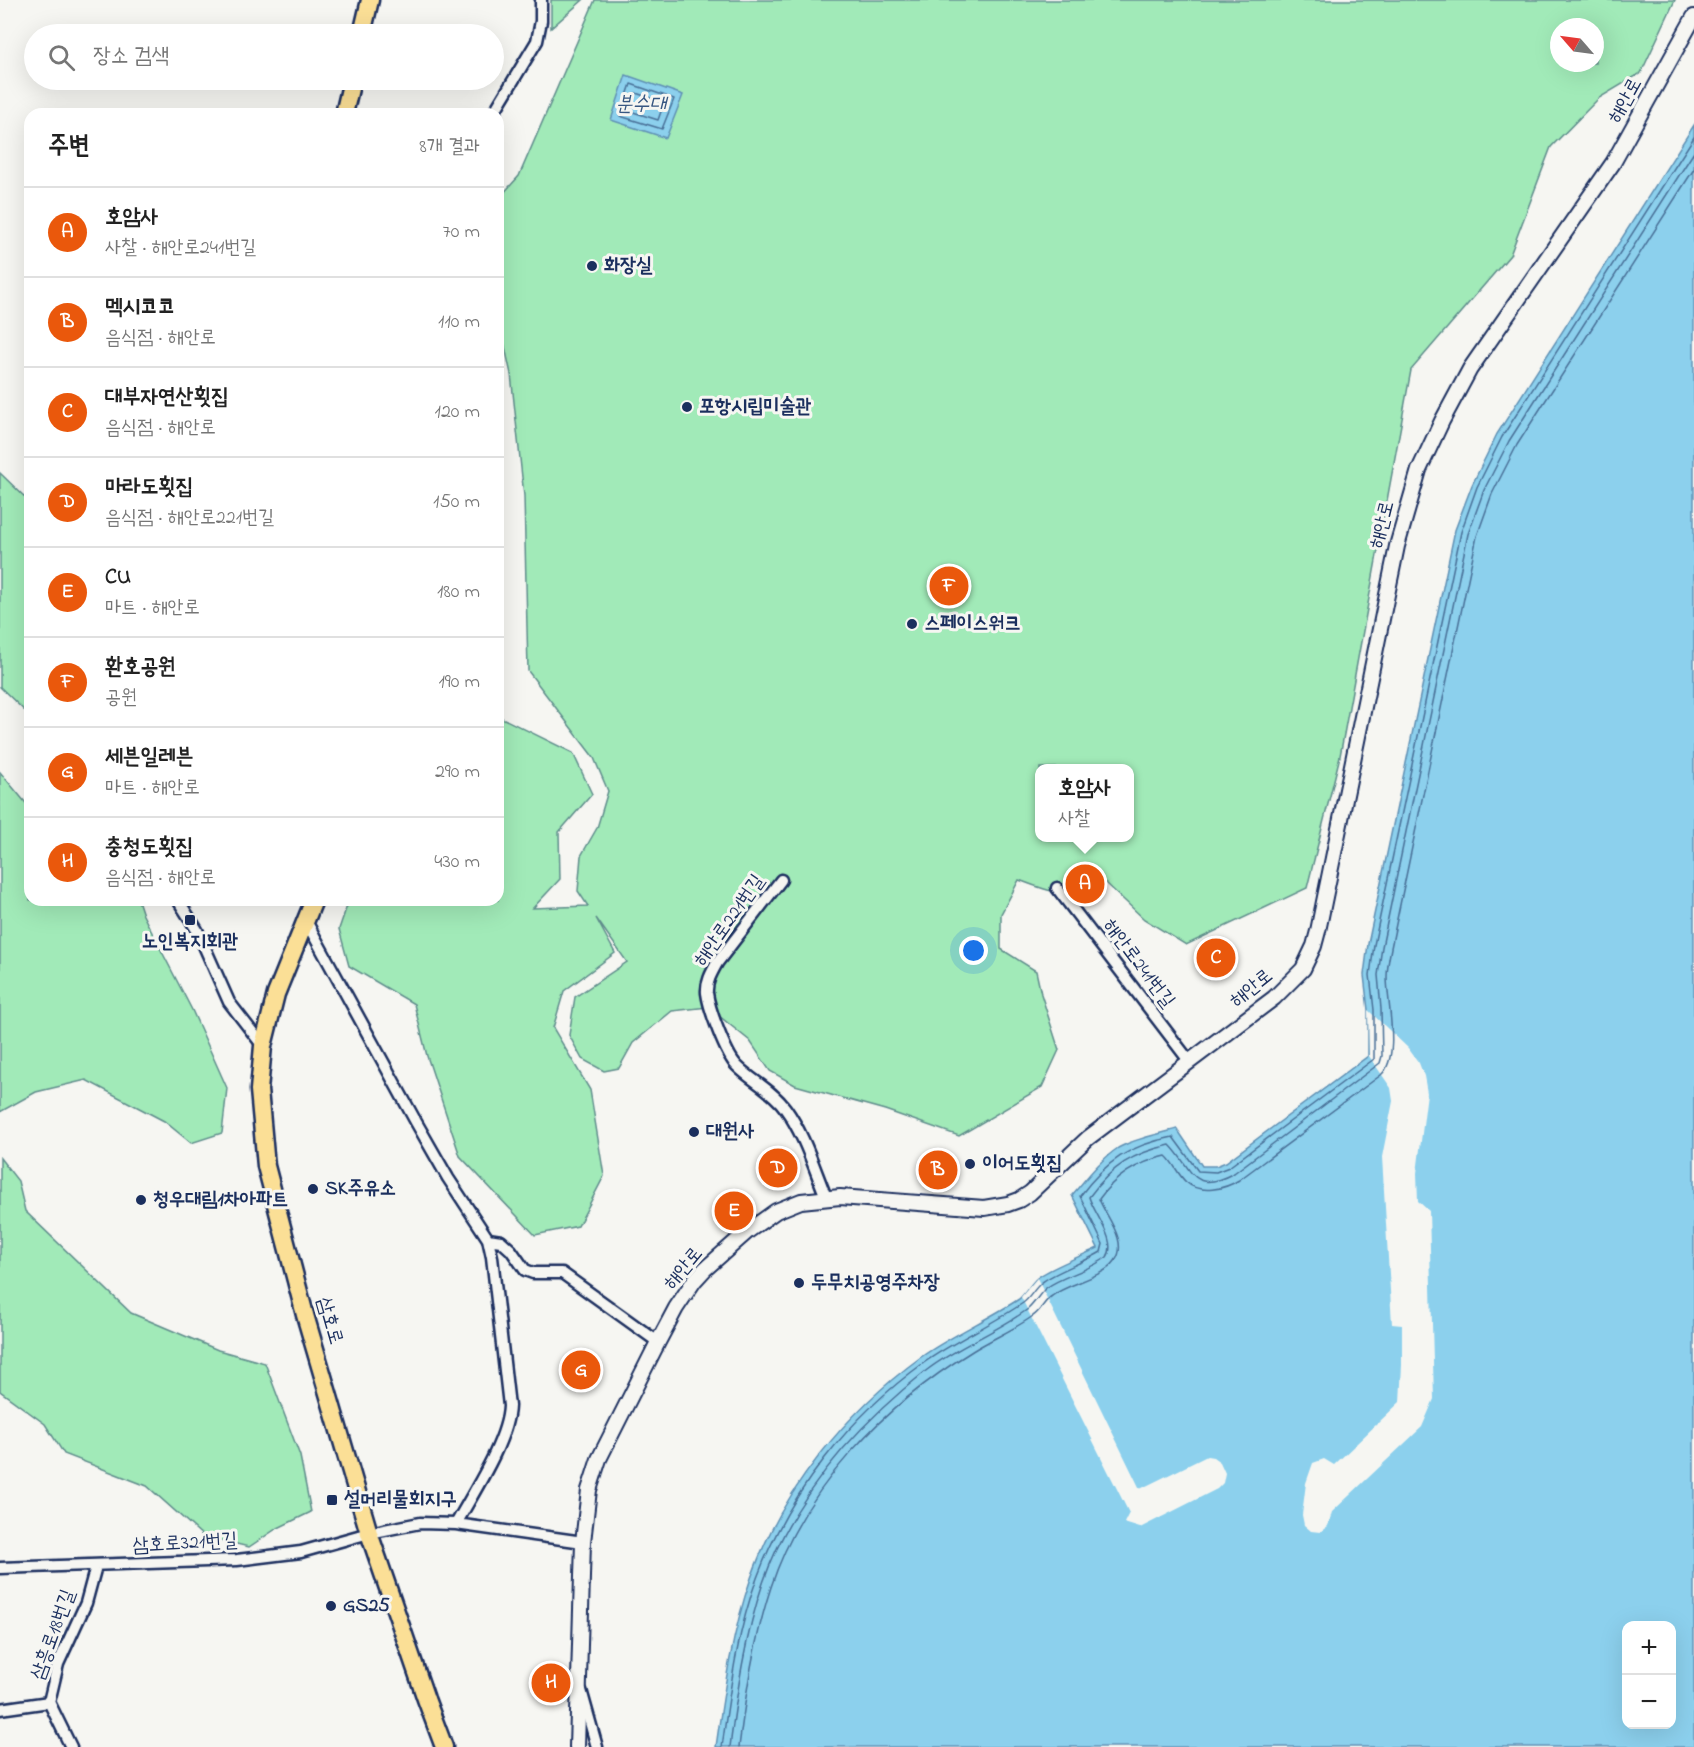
<!DOCTYPE html>
<html lang="ko">
<meta charset="utf-8">
<style>
:root{--surface:#fff;--page:#f6f6f6;--text:#222;--muted:#767676;--line:#e0e0e0;--accent:#ea580c}
body{margin:0;font-family:"Indie Flower","Poor Story",sans-serif;background:var(--page);color:var(--text)}
.controls{position:absolute;right:18px;bottom:18px;display:grid;overflow:hidden;border-radius:12px;box-shadow:0 6px 24px #0002}
.controls button{width:54px;height:54px;display:grid;place-items:center;padding:0;border:0;border-bottom:2px solid var(--line);background:var(--surface);color:var(--text);font:30px sans-serif}
.compass{position:absolute;left:1550px;top:18px;width:54px;height:54px;border-radius:50%;background:var(--surface);box-shadow:0 6px 24px #0002;rotate:298deg}
.you{position:absolute;left:974px;top:951px;width:21px;height:21px;margin:-15px;border:4px solid #fff;border-radius:50%;background:#1a73e8;box-shadow:0 0 0 9px #1a73e833}
.badge{display:grid;place-items:center;width:39px;height:39px;border-radius:50%;background:var(--accent);color:#fff;font-size:20px;font-weight:700}
.pin{position:absolute;translate:-50% -50%;border:3px solid #fff;box-shadow:0 2px 6px #0006}
.popup{position:absolute;left:1035px;top:764px;width:99px;height:78px;box-sizing:border-box;display:grid;place-content:center;border-radius:12px;background:var(--surface);filter:drop-shadow(0 2px 4px #0005);font-size:20px;white-space:nowrap;color:var(--muted)}
.popup b{font-size:22px;color:var(--text)}
.popup::after{content:'';position:absolute;left:50%;top:100%;margin-left:-12px;border:12px solid transparent;border-top-color:var(--surface)}
.list{margin:0;padding:0;list-style:none}
h2{display:flex;justify-content:space-between;align-items:center;height:78px;margin:0;padding:0 24px;font-size:26px}
h2 small{font-size:20px;font-weight:400;color:var(--muted)}
.list li{display:grid;grid-template-columns:39px 1fr auto;gap:18px;align-items:center;box-sizing:border-box;height:90px;padding:0 24px;border-top:2px solid var(--line)}
.list b{display:block;font-size:22px;white-space:nowrap}
.list p{margin:0;font-size:20px;white-space:nowrap;color:var(--muted)}
.list em{font-size:20px;font-style:normal;color:var(--muted)}
.icon{flex:none;width:33px;height:33px;fill:none;stroke:currentColor;stroke-width:2;stroke-linecap:round;stroke-linejoin:round}
.map{position:relative;flex:none;width:1694px;height:1747px;overflow:hidden}
.search{position:absolute;background:var(--surface);box-shadow:0 6px 24px #0002;left:24px;top:24px;width:480px;height:66px;display:flex;align-items:center;gap:15px;box-sizing:border-box;padding:0 21px;border-radius:33px;color:var(--muted);font-size:22px}
.panel{position:absolute;background:var(--surface);box-shadow:0 6px 24px #0002;left:24px;top:108px;width:480px;height:798px;border-radius:18px}
.map>svg:first-child{display:block}
.green{fill:#a1eab8;stroke:#5e8c8b;stroke-width:1.5;fill-rule:evenodd}
.water{fill:#8cd0ed;stroke:#5f90b4;stroke-width:1.5;fill-rule:evenodd}
.pier{fill:#f6f6f2}
.lines{fill:none;stroke-linecap:round;stroke-linejoin:round}
.shore{stroke:#486f97;stroke-width:1.5}
.minor-casing{stroke:#1b2f5e;stroke-width:15}
.tertiary-casing{stroke:#1b2f5e;stroke-width:18}
.primary-casing{stroke:#1b2f5e;stroke-width:21}
.minor{stroke:#f6f6f2;stroke-width:10}
.tertiary{stroke:#f6f6f2;stroke-width:14}
.primary{stroke:#fbdf96;stroke-width:16}
.poi-dot{fill:#1b2f5e;stroke:#f6f6f2;stroke-width:2}
.labels{text-anchor:middle;dominant-baseline:central;stroke-width:6;stroke-linejoin:round;paint-order:stroke}
.street-label{font-size:20px;fill:#1b2f5e;stroke:#f6f6f2}
.poi-label{font-size:20px;font-weight:bold;fill:#1b2f5e;stroke:#f6f6f2;text-anchor:start}
.water-label{font-size:21px;font-style:italic;fill:#375782;stroke:#f6f6f2}
</style>
<div class="map">
<svg width="1694" height="1747" viewBox="0 0 1694 1747">
<rect width="100%" height="100%" fill="#f6f6f2"/>
<filter id="ink" filterUnits="userSpaceOnUse"><feTurbulence type="fractalNoise" baseFrequency=".0167" numOctaves="2"/><feDisplacementMap in="SourceGraphic" scale="12" xChannelSelector="R" yChannelSelector="G"/><feConvolveMatrix kernelMatrix="1 2 1 2 8 2 1 2 1" color-interpolation-filters="sRGB"/></filter>
<g filter="url(#ink)">
<path class="green" d="M 551,0 L 583,0 L 551,28 Z
M 595,0 L 1675,0 L 1641,73 L 1599,98 L 1551,147 L 1510,255 L 1411,370 L 1340,756 L 1307,888 L 1186,945 L 1144,919 L 1106,883 C 1066,897 1058,895 1019,880 L 1001,914 L 1001,949 L 1036,971 L 1041,994 L 1059,1050 L 1042,1087 L 959,1136 L 885,1110 L 795,1085 L 770,1071 L 750,1041 L 708,1007 L 672,1011 L 633,1043 L 619,1068 L 604,1071 L 582,1059 L 569,1035 L 575,997 L 627,962 L 596,918 L 615,953 L 564,991 L 553,1028 L 590,1090 L 604,1176 L 578,1226 L 535,1235 L 460,1156 L 427,1056 L 414,1004 L 349,966 L 339,929 L 349,900 L 498,900 L 498,716 L 573,753 L 592,794 L 559,832 L 560,879 L 533,908 L 588,906 L 578,891 L 581,856 L 597,828 L 608,791 L 594,758 L 528,671 L 524,496 L 511,374 L 501,329 L 498,303 L 498,204 L 501,196 L 519,176 ZM 1559,27 L 1595,27 L 1595,63 L 1559,63 ZM 1040,768 L 1130,768 L 1130,838 L 1040,838 Z
M 0,473 L 30,502 L 30,716 L 0,687 Z
M 0,772 L 30,808 L 30,900 L 138,900 L 143,915 L 192,1010 L 227,1088 L 222,1133 L 191,1143 L 164,1121 L 86,1080 L 36,1092 L 0,1112 Z
M 0,1158 L 18,1181 L 25,1211 L 131,1313 L 218,1350 L 265,1363 L 300,1456 L 311,1512 L 276,1529 L 249,1547 L 203,1536 L 147,1486 L 64,1454 L 45,1424 L 0,1391 Z"/>
<path class="water" d="M 626,75 L 683,95 L 666,138 L 611,120 Z
M 1694,125 L 1694,1747 L 716,1747 C 724,1690 732,1632 751,1578 C 782,1490 846,1412 921,1357 C 952,1335 987,1320 1019,1299 C 1026,1293 1030,1284 1037,1278 C 1048,1269 1083,1255 1098,1248 L 1072,1195 C 1086,1179 1100,1160 1118,1148 C 1136,1138 1157,1135 1177,1129 L 1202,1166 L 1216,1166 L 1226,1162 L 1368,1056 L 1368,1010 L 1364,975 L 1368,944 L 1455,530 L 1472,485 L 1497,434 ZM 1626,1626 L 1672,1626 L 1672,1724 L 1626,1724 Z"/>
<path class="pier" d="M 1368,1010 L 1408,1048 L 1419,1063 L 1424,1076 L 1427,1093 L 1417,1173 L 1418,1201 L 1429,1211 L 1434,1399 L 1422,1427 L 1332,1512 L 1328,1526 L 1320,1532 L 1311,1531 L 1304,1525 L 1302,1515 L 1306,1483 L 1313,1463 L 1324,1459 L 1334,1465 L 1400,1402 L 1402,1365 L 1402,1325 L 1392,1324 L 1382,1157 L 1393,1101 L 1391,1088 L 1369,1056 Z
M 1037,1278 L 1140,1489 L 1207,1456 L 1213,1457 L 1220,1462 L 1225,1473 L 1223,1483 L 1217,1489 L 1140,1528 L 1124,1523 L 1129,1513 L 1021,1297 Z"/>
<g class="lines">
<path class="shore" d="M 631,84 L 674,99 L 662,129 L 620,116 Z
M 636,93 L 664,103 L 658,120 L 630,111 L 634,95 Z
M 722,1747 C 730,1690 737,1632 757,1578 C 789,1492 850,1416 925,1362 C 956,1340 991,1325 1023,1303 C 1030,1298 1034,1289 1041,1283 C 1054,1272 1085,1262 1101,1252 L 1103,1244 L 1080,1196 C 1106,1161 1130,1145 1173,1137 L 1198,1171 L 1216,1172 L 1229,1167 L 1374,1059 L 1374,1010 L 1370,975 L 1374,945 L 1461,532 L 1477,487 L 1502,437 L 1694,137
M 730,1747 C 737,1692 745,1636 763,1583 C 793,1496 856,1426 927,1370 C 958,1346 997,1332 1028,1309 C 1035,1303 1039,1294 1046,1288 C 1064,1275 1089,1271 1107,1257 C 1118,1241 1094,1214 1089,1197 C 1112,1166 1133,1153 1170,1145 C 1193,1168 1191,1196 1234,1173 L 1380,1063 L 1382,1056 L 1381,1009 L 1378,975 L 1382,947 L 1468,534 L 1484,490 L 1509,441 L 1694,152
M 739,1747 C 746,1693 754,1639 771,1587 C 804,1486 886,1404 974,1350 C 994,1338 1015,1329 1033,1316 C 1041,1311 1044,1301 1052,1296 C 1068,1283 1103,1278 1115,1261 C 1129,1242 1106,1217 1099,1199 C 1116,1175 1138,1162 1166,1156 C 1174,1163 1178,1175 1186,1182 C 1200,1195 1225,1189 1239,1180 L 1381,1075 C 1401,1057 1387,1002 1387,977 C 1387,968 1389,958 1391,948 L 1477,536 L 1492,494 L 1517,445 L 1694,169"/>
<defs>
<path id="minor" d="M 493,114 L 537,41 L 541,21 L 541,0
M 781,880 L 717,963 C 712,972 706,982 707,993 C 709,1009 726,1055 737,1066 C 752,1081 772,1090 785,1108 C 804,1134 814,1168 826,1197
M 1057,888 L 1190,1062
M 178,900 L 197,930 L 229,1002 L 263,1046
M 306,921 L 416,1122 L 448,1178 L 488,1239 L 492,1257 L 509,1406 C 508,1440 473,1493 456,1524
M 488,1239 L 501,1241 L 511,1250 L 525,1270 L 533,1273 L 562,1273 L 658,1342
M 0,1568 L 237,1560 L 301,1552 L 369,1533 L 420,1523 L 456,1524 L 583,1542
M 581,1690 L 597,1747
M 0,1709 L 49,1702
M 71,1747 L 49,1702 L 58,1664 L 86,1603 L 96,1566"/>
<path id="tertiary" d="M 577,1747 L 583,1542 L 589,1490 L 599,1459 L 658,1342 L 676,1308 L 694,1281 L 705,1269 L 748,1231 L 776,1211 L 801,1201 L 840,1197 L 984,1208 L 1008,1204 L 1019,1200 L 1030,1193 L 1088,1138 L 1274,998 L 1303,969 L 1314,946 L 1318,931 L 1397,546 L 1419,470 L 1442,421 L 1470,369 L 1613,163 L 1694,17"/>
<path id="primary" d="M 362,34 L 370,0
M 344,114 L 352,80
M 314,900 L 276,994 L 263,1046 L 259,1090 L 266,1166 L 305,1315 L 369,1533 L 426,1699 L 444,1747"/>
</defs>
<use href="#minor" class="minor-casing"/>
<use href="#tertiary" class="tertiary-casing"/>
<use href="#primary" class="primary-casing"/>
<use href="#minor" class="minor"/>
<use href="#tertiary" class="tertiary"/>
<use href="#primary" class="primary"/>
</g>
</g>
<g class="poi-dot">
<circle cx="592" cy="266" r="6"/>
<circle cx="687" cy="407" r="6"/>
<circle cx="912" cy="624" r="6"/>
<rect x="184" y="914" width="12" height="12" rx="3"/>
<circle cx="694" cy="1132" r="6"/>
<circle cx="970" cy="1164" r="6"/>
<circle cx="313" cy="1189" r="6"/>
<circle cx="141" cy="1200" r="6"/>
<circle cx="799" cy="1283" r="6"/>
<rect x="326" y="1494" width="12" height="12" rx="3"/>
<circle cx="331" cy="1606" r="6"/>
</g>
<g class="labels">
<g class="street-label">
<text transform="translate(1626 101) rotate(-61)">해안로</text>
<text transform="translate(1383 525) rotate(-76)">해안로</text>
<text transform="translate(730 921) rotate(-55)">해안로221번길</text>
<text transform="translate(1138 964) rotate(53)">해안로241번길</text>
<text transform="translate(1252 989) rotate(-39)">해안로</text>
<text transform="translate(684 1269) rotate(-50)">해안로</text>
<text transform="translate(329 1321) rotate(74)">삼호로</text>
<text transform="translate(185 1544) rotate(-3)">삼호로321번길</text>
<text transform="translate(54 1635) rotate(-70)">삼흥로18번길</text>
</g>
<g class="poi-label">
<text x="604" y="266">화장실</text>
<text x="699" y="407">포항시립미술관</text>
<text x="924" y="624">스페이스워크</text>
<text x="190" y="942" text-anchor="middle">노인복지회관</text>
<text x="706" y="1132">대원사</text>
<text x="982" y="1164">이어도횟집</text>
<text x="325" y="1189">SK주유소</text>
<text x="153" y="1200">청우대림1차아파트</text>
<text x="811" y="1283">두무치공영주차장</text>
<text x="344" y="1500">설머리물회지구</text>
<text x="343" y="1606">GS25</text>
</g>
<g class="water-label">
<text x="641" y="105">분수대</text>
</g>
</g>
</svg>
<div class="controls">
<button>+</button>
<button>−</button>
</div>
<svg class="compass" viewBox="-18 -18 36 36"><path d="M0-13l5 13h-10z" fill="#e53935"/><path d="M0 13l5-13h-10z" fill="#767676"/></svg>
<div class="you"></div>
<div class="pin badge" style="left:1085px;top:884px">A</div>
<div class="popup"><b>호암사</b>사찰</div>
<div class="pin badge" style="left:938px;top:1170px">B</div>
<div class="pin badge" style="left:1216px;top:958px">C</div>
<div class="pin badge" style="left:778px;top:1168px">D</div>
<div class="pin badge" style="left:734px;top:1211px">E</div>
<div class="pin badge" style="left:949px;top:586px">F</div>
<div class="pin badge" style="left:581px;top:1370px">G</div>
<div class="pin badge" style="left:551px;top:1683px">H</div>
<div class="search"><svg class="icon" aria-label="search" viewBox="0 0 24 24"><circle cx="10" cy="10" r="6"/><path d="M15 15l6 6"/></svg>장소 검색</div>
<section class="panel">
<h2>주변<small>8개 결과</small></h2>
<ul class="list">
<li><span class="badge">A</span><div><b>호암사</b><p>사찰 · 해안로241번길</p></div><em>70 m</em></li>
<li><span class="badge">B</span><div><b>멕시코코</b><p>음식점 · 해안로</p></div><em>110 m</em></li>
<li><span class="badge">C</span><div><b>대부자연산횟집</b><p>음식점 · 해안로</p></div><em>120 m</em></li>
<li><span class="badge">D</span><div><b>마라도횟집</b><p>음식점 · 해안로221번길</p></div><em>150 m</em></li>
<li><span class="badge">E</span><div><b>CU</b><p>마트 · 해안로</p></div><em>180 m</em></li>
<li><span class="badge">F</span><div><b>환호공원</b><p>공원</p></div><em>190 m</em></li>
<li><span class="badge">G</span><div><b>세븐일레븐</b><p>마트 · 해안로</p></div><em>290 m</em></li>
<li><span class="badge">H</span><div><b>충청도횟집</b><p>음식점 · 해안로</p></div><em>430 m</em></li>
</ul>
</section>
</div>
